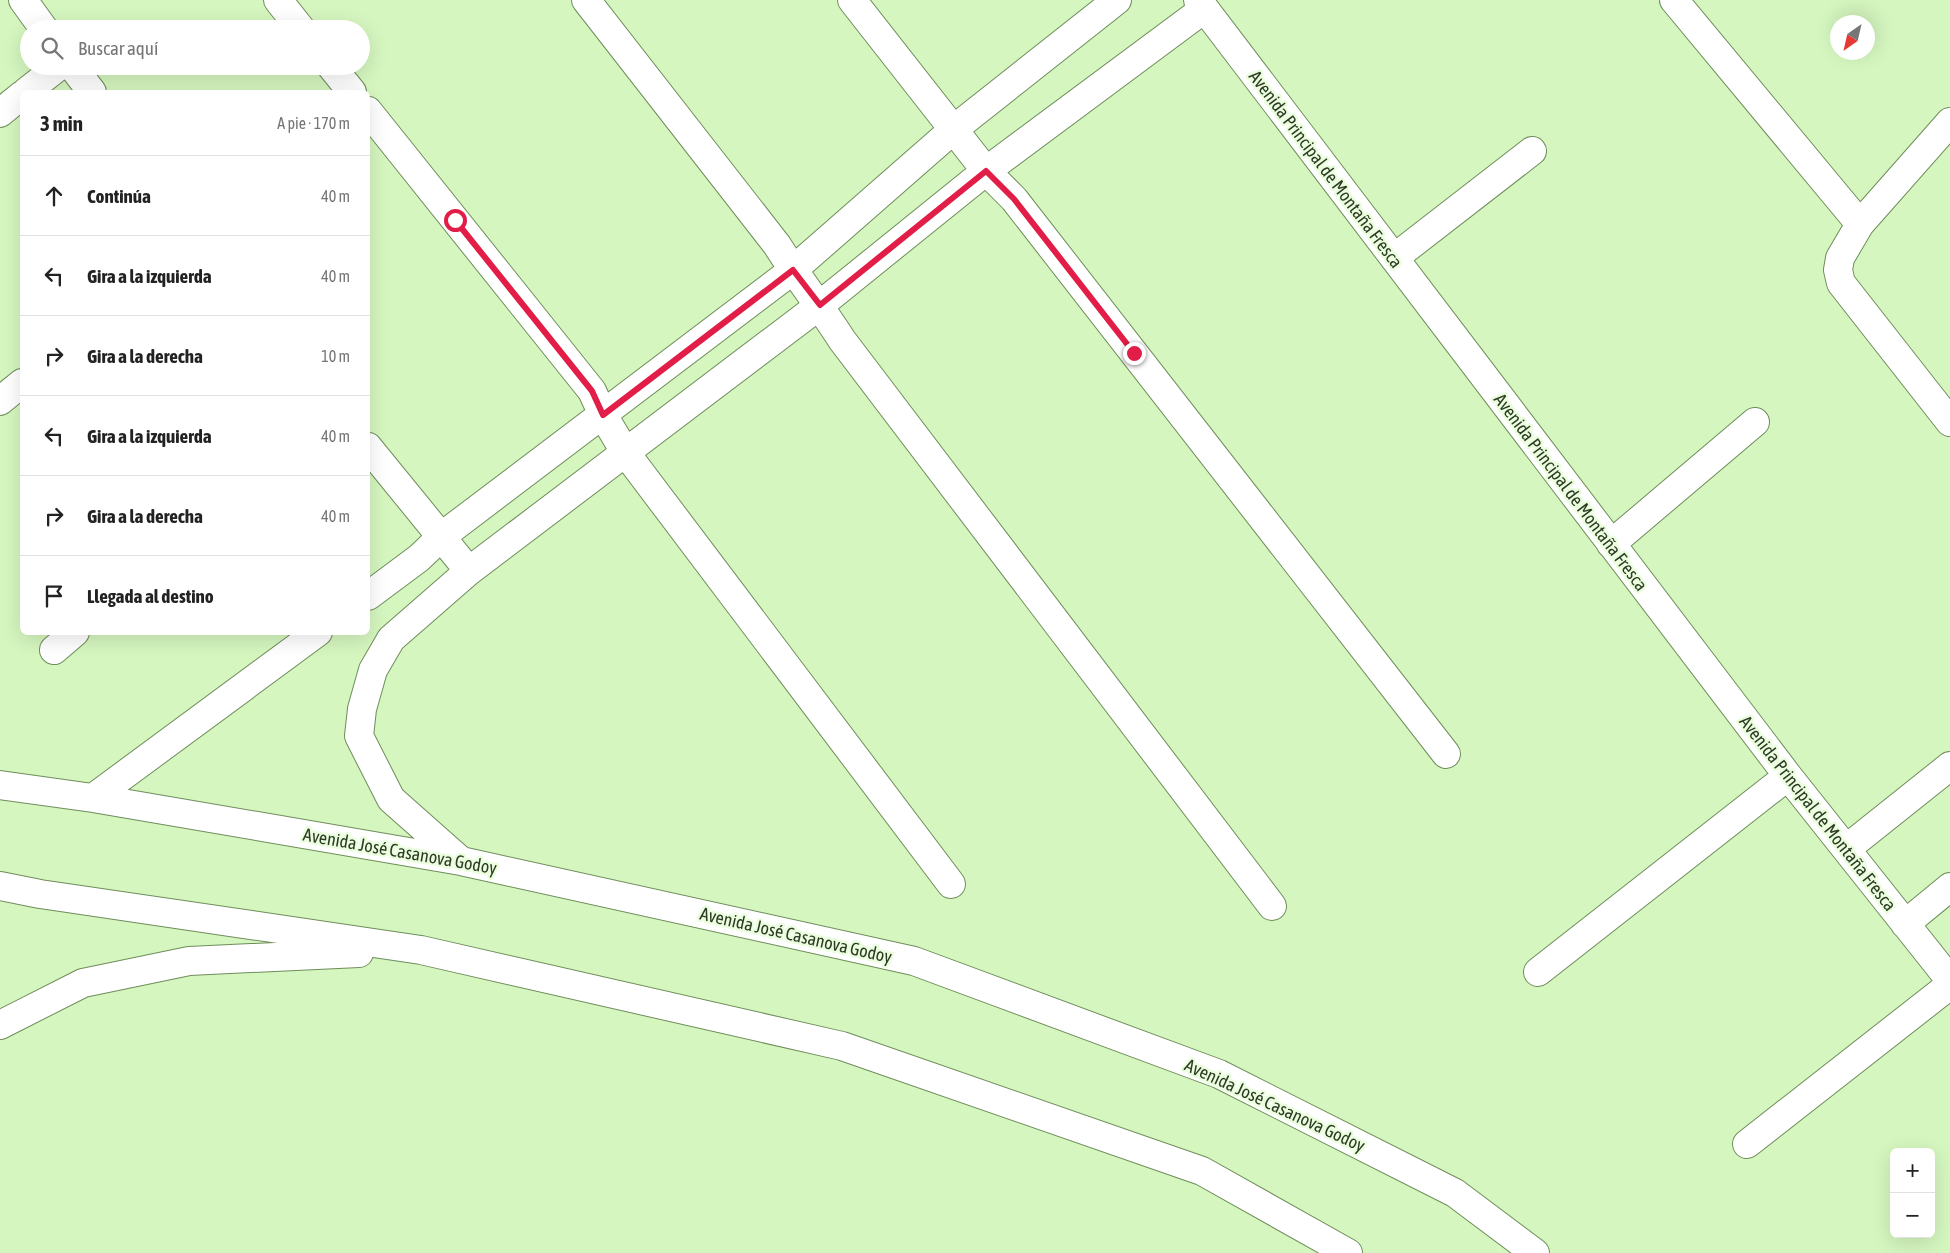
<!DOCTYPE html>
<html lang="es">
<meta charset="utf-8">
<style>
:root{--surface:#fff;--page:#f2f2f2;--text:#222;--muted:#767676;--line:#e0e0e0}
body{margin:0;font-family:"Asap Condensed",sans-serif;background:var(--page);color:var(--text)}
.controls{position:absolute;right:15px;bottom:15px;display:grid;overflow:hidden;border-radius:8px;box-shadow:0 5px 20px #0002}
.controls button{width:45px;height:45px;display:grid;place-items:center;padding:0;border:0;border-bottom:1px solid var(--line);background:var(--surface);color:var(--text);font:25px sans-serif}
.compass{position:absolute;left:1830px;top:15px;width:45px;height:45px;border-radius:50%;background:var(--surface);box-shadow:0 5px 20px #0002;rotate:214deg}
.stop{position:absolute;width:15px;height:15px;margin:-11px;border:4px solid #e11d48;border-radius:50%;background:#fff}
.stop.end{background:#e11d48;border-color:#fff;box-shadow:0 1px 5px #0008}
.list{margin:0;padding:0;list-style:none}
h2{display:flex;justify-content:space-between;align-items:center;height:65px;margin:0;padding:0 20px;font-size:21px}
h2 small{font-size:16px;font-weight:400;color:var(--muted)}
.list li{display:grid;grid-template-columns:32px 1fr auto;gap:15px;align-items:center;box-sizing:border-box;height:80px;padding:0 20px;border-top:1px solid var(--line)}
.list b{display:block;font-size:19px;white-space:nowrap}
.list em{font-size:16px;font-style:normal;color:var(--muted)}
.icon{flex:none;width:28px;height:28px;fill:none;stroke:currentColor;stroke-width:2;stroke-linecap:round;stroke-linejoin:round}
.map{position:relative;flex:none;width:1950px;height:1253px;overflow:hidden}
.search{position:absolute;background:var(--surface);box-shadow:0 5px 20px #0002;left:20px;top:20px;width:350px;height:55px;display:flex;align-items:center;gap:12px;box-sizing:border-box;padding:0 18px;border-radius:28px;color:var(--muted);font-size:19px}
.panel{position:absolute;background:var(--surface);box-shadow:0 5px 20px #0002;left:20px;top:90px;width:350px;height:545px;border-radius:8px}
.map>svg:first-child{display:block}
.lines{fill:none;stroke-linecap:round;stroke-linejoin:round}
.minor-casing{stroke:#6f8d5b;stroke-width:30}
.minor{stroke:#fff;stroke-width:28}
.route{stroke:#e11d48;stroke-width:6}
.labels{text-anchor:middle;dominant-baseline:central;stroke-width:5;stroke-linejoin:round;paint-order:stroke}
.street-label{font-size:18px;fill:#2d3a25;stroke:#eafede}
</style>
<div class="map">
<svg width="1950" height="1253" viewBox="0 0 1950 1253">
<rect width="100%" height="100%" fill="#d5f6bf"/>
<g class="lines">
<defs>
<path id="minor" d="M 23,0 L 44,29
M 278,0 L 301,29
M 586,0 L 777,245 C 797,277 821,307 842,340 L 1272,906
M 852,0 L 986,171 L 1014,199 L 1446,754
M 1198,0 L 1788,776 L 1950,980
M 1674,0 L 1860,224
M 72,66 L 92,92
M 331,66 L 352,92
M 26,92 L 59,66
M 368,111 L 592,391 L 603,415 L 625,452 L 951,884
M 0,113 L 22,95
M 1950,122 L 1860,224 L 1840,258 L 1838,270 L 1841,283 L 1950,422
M 1394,258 L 1532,151
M 0,401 L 22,383
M 368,447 L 469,571
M 1611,544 L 1755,422
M 368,596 L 419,558 L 442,536 L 793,270 L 954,129 L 1117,0
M 54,650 L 75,632
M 0,785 L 93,798 L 461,861 L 914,961 L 1219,1074 L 1455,1193 L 1535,1253
M 93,798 L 318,632
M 1846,849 L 1950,766
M 461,861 L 391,799 L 359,736 L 362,709 L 373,670 L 391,639 L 469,571 L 820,305 L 986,171 L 1204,9
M 0,886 L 40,894 L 421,950 L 842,1046 L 1202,1171 L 1348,1253
M 1905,924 L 1950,887
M 1538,972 L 1788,776
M 0,1025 L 83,983 L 189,961 L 359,953
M 1747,1144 L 1950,985"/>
</defs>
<use href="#minor" class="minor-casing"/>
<use href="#minor" class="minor"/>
</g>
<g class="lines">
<path class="route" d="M 455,220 L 592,391 L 603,415 L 793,270 L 820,305 L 986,171 L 1014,199 L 1134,353"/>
</g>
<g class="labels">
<g class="street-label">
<text transform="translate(1326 169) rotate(53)">Avenida Principal de Montaña Fresca</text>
<text transform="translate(1571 492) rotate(53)">Avenida Principal de Montaña Fresca</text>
<text transform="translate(1818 813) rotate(52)">Avenida Principal de Montaña Fresca</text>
<text transform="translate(400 851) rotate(10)">Avenida José Casanova Godoy</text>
<text transform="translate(796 935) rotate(13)">Avenida José Casanova Godoy</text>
<text transform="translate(1275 1105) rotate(25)">Avenida José Casanova Godoy</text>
</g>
</g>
</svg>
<div class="controls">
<button>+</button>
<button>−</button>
</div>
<svg class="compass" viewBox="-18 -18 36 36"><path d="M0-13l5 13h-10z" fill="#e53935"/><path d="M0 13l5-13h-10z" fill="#767676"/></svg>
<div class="stop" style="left:455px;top:220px"></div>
<div class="stop end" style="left:1134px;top:353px"></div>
<div class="search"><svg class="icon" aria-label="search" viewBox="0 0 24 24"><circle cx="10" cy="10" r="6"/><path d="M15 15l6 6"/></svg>Buscar aquí</div>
<section class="panel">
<h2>3 min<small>A pie · 170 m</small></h2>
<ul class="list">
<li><svg class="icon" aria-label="ahead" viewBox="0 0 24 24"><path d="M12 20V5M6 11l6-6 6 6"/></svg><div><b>Continúa</b></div><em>40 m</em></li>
<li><svg class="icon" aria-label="left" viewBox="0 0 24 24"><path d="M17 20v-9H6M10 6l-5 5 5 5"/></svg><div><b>Gira a la izquierda</b></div><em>40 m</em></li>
<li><svg class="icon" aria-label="right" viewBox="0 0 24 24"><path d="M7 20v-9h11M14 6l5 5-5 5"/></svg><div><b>Gira a la derecha</b></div><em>10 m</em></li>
<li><svg class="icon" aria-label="left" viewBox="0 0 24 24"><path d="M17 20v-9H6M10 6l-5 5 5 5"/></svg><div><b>Gira a la izquierda</b></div><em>40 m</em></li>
<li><svg class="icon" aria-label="right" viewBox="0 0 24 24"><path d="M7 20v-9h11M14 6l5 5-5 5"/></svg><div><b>Gira a la derecha</b></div><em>40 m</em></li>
<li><svg class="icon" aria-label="arrive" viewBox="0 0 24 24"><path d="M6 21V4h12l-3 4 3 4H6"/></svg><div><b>Llegada al destino</b></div></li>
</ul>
</section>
</div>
